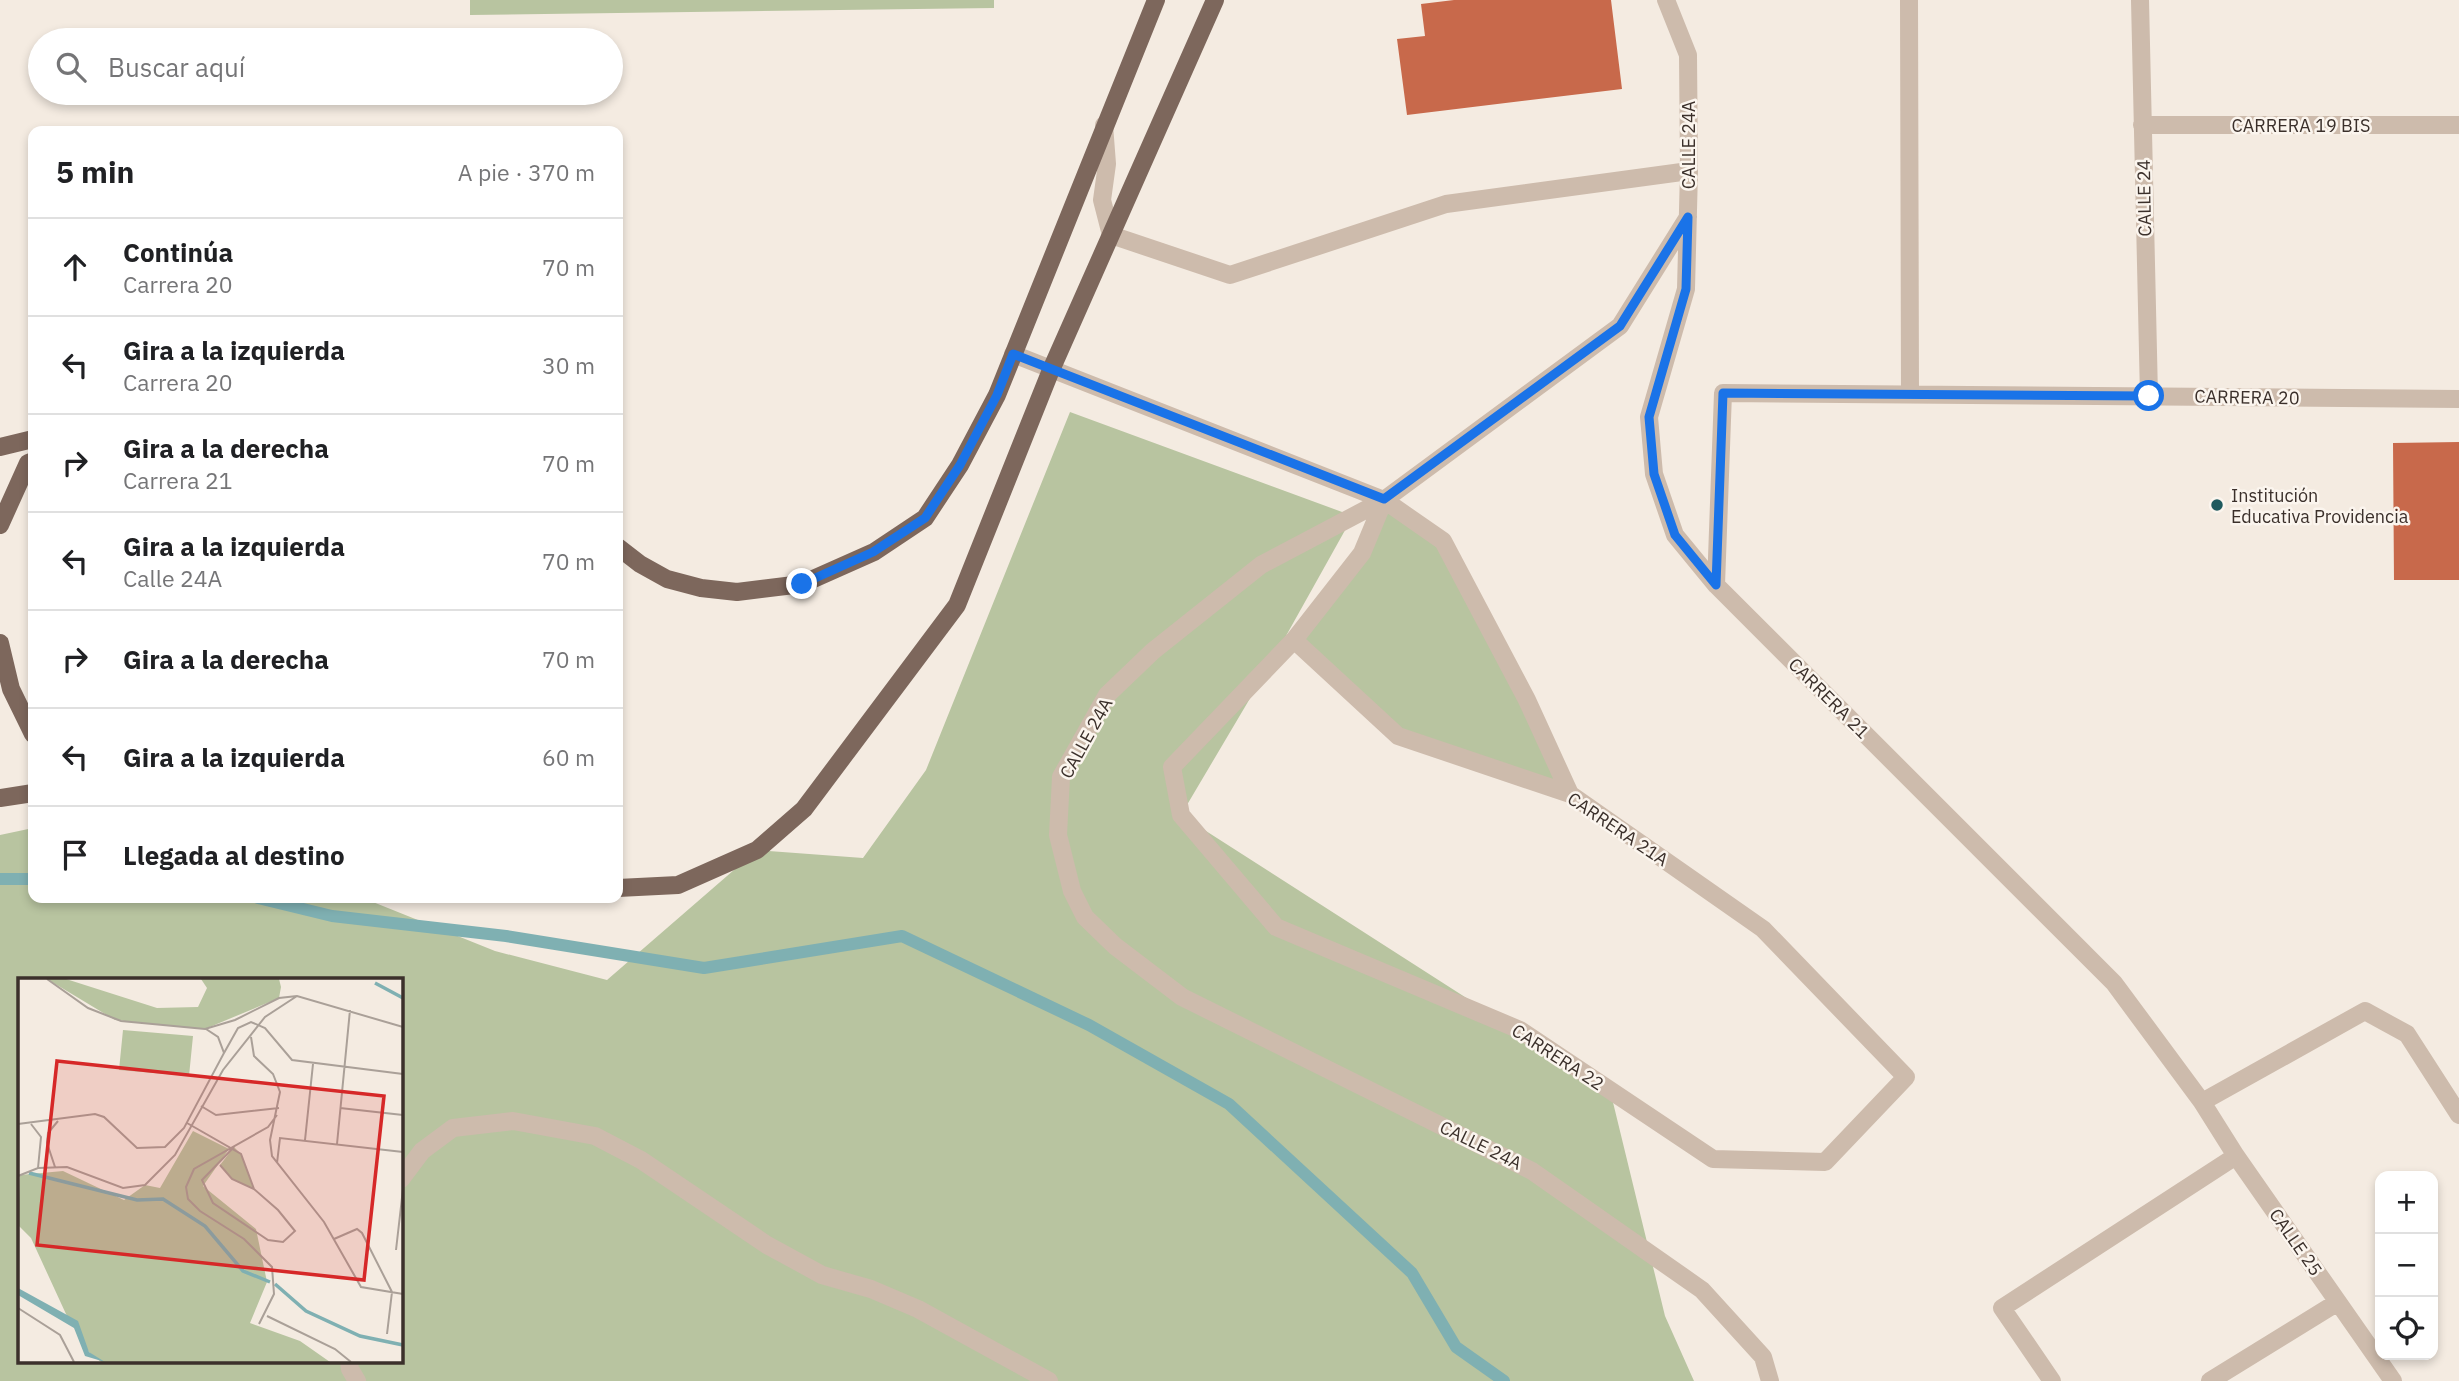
<!DOCTYPE html>
<html lang="es">
<meta charset="utf-8">
<style>
:root{--surface:#fff;--page:#f6f6f6;--text:#202124;--muted:#757577;--line:#e0e0e0}
body{margin:0;font-family:"IBM Plex Sans",sans-serif;background:var(--page);color:var(--text)}
.controls{position:absolute;right:21px;bottom:21px;display:grid;overflow:hidden;border-radius:14px;box-shadow:0 4px 10px #0003}
.controls button{width:63px;height:63px;display:grid;place-items:center;padding:0;border:0;border-bottom:2px solid var(--line);background:var(--surface);color:var(--text);font:35px sans-serif}
.stop{position:absolute;width:21px;height:21px;margin:-16px;border:5px solid #1a73e8;border-radius:50%;background:#fff}
.stop.end{background:#1a73e8;border-color:#fff;box-shadow:0 2px 7px #0008}
.list{margin:0;padding:0;list-style:none}
h2{display:flex;justify-content:space-between;align-items:center;height:91px;margin:0;padding:0 28px;font-size:30px}
h2 small{font-size:23px;font-weight:400;color:var(--muted)}
.list li{display:grid;grid-template-columns:46px 1fr auto;gap:21px;align-items:center;box-sizing:border-box;height:98px;padding:0 28px;border-top:2px solid var(--line)}
.list b{display:block;font-size:26px;white-space:nowrap}
.list p{margin:0;font-size:23px;white-space:nowrap;color:var(--muted)}
.list em{font-size:23px;font-style:normal;color:var(--muted)}
.icon{flex:none;width:38px;height:38px;fill:none;stroke:currentColor;stroke-width:2;stroke-linecap:round;stroke-linejoin:round}
.map{position:relative;flex:none;width:2459px;height:1381px;overflow:hidden}
.search{position:absolute;background:var(--surface);box-shadow:0 4px 10px #0003;left:28px;top:28px;width:595px;height:77px;display:flex;align-items:center;gap:18px;box-sizing:border-box;padding:0 24px;border-radius:38px;color:var(--muted);font-size:26px}
.panel{position:absolute;background:var(--surface);box-shadow:0 4px 10px #0003;left:28px;top:126px;width:595px;height:777px;border-radius:14px}
.map>svg:first-child{display:block}
.green{fill:#b8c4a0;fill-rule:evenodd}
.lines{fill:none;stroke-linecap:round;stroke-linejoin:round}
.stream{stroke:#7fb0b2;stroke-width:12}
.building{fill:#c8694b}
.minor{stroke:#cdbbac;stroke-width:18}
.major{stroke:#7d675c;stroke-width:18}
.route{stroke:#1a73e8;stroke-width:9}
.poi-dot{fill:#1f5a5e;stroke:#fbf5ee;stroke-width:2.5}
.labels{text-anchor:middle;dominant-baseline:central;stroke-width:5;stroke-linejoin:round;paint-order:stroke}
.street-label{font-size:18px;fill:#3b302b;stroke:#fbf5ee}
.poi-label{font-size:18px;fill:#3b302b;stroke:#fbf5ee;text-anchor:start}
.inset-river{fill:none;stroke:#7fb0b2;stroke-width:3.5}
.inset-road{fill:none;stroke:#aaa098;stroke-width:2}
.view{fill:#d62828;fill-opacity:0.15;stroke:#d62828;stroke-width:3.5}
.inset-edge{fill:none;stroke:#3b302b;stroke-width:3.5}
</style>
<div class="map">
<svg width="2459" height="1381" viewBox="0 0 2459 1381">
<rect width="100%" height="100%" fill="#f4ebe1"/>
<path class="green" d="M 470,0 L 994,0 L 994,8 L 470,15 Z
M 1070,412 L 1353,516 L 1268,668 L 1181,815 L 1610,1090 L 1665,1316 L 1694,1381 L 0,1381 L 0,835 L 33,828 L 33,898 L 363,898 L 495,951 L 607,980 L 757,850 L 863,858 L 926,770 ZM 19,980 L 401,980 L 401,1362 L 19,1362 Z
M 1384,500 L 1443,541 L 1570,794 L 1398,736 L 1294,640 L 1362,553 Z"/>
<g class="lines">
<path class="stream" d="M 0,879 L 33,879
M 258,898 L 332,916 L 506,936 L 704,968 L 902,936 L 1089,1025 L 1229,1104 L 1412,1273 L 1456,1347 L 1504,1381"/>
</g>
<path class="building" d="M 1454,0 L 1611,0 L 1622,89 L 1407,115 L 1397,39 L 1425,36 L 1421,4 Z
M 2459,442 L 2459,580 L 2394,580 L 2393,443 Z"/>
<g class="lines">
<path class="minor" d="M 1666,0 L 1688,55 L 1689,171 L 1686,289 L 1649,417 L 1654,474 L 1675,535 L 1716,585 L 2114,983 L 2202,1102 L 2236,1156 L 2393,1381
M 1909,0 L 1910,393
M 2140,0 L 2149,396
M 1104,125 L 1107,164 L 1102,200 L 1111,235 L 1230,275 L 1446,204 L 1689,171
M 2142,125 L 2459,125
M 1688,217 L 1620,326 L 1384,500 L 1261,565 L 1153,651 L 1107,695 L 1061,777 L 1058,835 L 1072,891 L 1085,917 L 1115,946 L 1182,997 L 1532,1171 L 1702,1290 L 1763,1357 L 1770,1381
M 1013,354 L 1384,500 L 1443,541 L 1527,700 L 1570,794
M 1716,585 L 1723,393 L 2459,399
M 1294,640 L 1398,736 L 1570,794 L 1763,929 L 1906,1077 L 1825,1162 L 1713,1159 L 1520,1030 L 1276,927 L 1181,815 L 1172,767 L 1294,640 L 1362,553 L 1384,500
M 2202,1102 L 2365,1011 L 2407,1034 L 2459,1115
M 401,1179 L 422,1151 L 453,1128 L 513,1121 L 595,1136 L 641,1160 L 767,1245 L 822,1275 L 871,1289 L 918,1309 L 1049,1381
M 349,1362 L 350,1369 L 357,1381
M 2052,1381 L 2002,1308 L 2236,1156
M 2210,1381 L 2338,1302"/>
<path class="major" d="M 0,447 L 33,439
M 0,525 L 28,463 L 33,461
M 618,547 L 640,564 L 667,579 L 701,588 L 737,592 L 802,584 L 874,552 L 925,518 L 960,465 L 997,395 L 1156,0
M 0,643 L 11,689 L 33,734
M 0,798 L 33,793
M 618,888 L 678,885 L 757,850 L 804,809 L 957,605 L 1051,370 L 1215,0"/>
</g>
<g class="lines">
<path class="route" d="M 802,584 L 873,552 L 925,518 L 960,465 L 997,395 L 1013,354 L 1384,499 L 1620,326 L 1688,217 L 1686,289 L 1649,417 L 1654,474 L 1675,535 L 1716,585 L 1723,393 L 2149,396"/>
</g>
<circle class="poi-dot" cx="2217" cy="505" r="7"/>
<g class="labels">
<g class="street-label">
<text x="2301" y="125">CARRERA 19 BIS</text>
<text transform="translate(1688 145) rotate(-90)">CALLE 24A</text>
<text transform="translate(2144 198) rotate(-91)">CALLE 24</text>
<text transform="translate(2247 397) rotate(1)">CARRERA 20</text>
<text transform="translate(1829 698) rotate(45)">CARRERA 21</text>
<text transform="translate(1086 738) rotate(-61)">CALLE 24A</text>
<text transform="translate(1618 829) rotate(34)">CARRERA 21A</text>
<text transform="translate(1558 1057) rotate(33)">CARRERA 22</text>
<text transform="translate(1481 1145) rotate(26)">CALLE 24A</text>
<text transform="translate(2296 1242) rotate(55)">CALLE 25</text>
</g>
<g class="poi-label">
<text x="2231" y="495">Institución<tspan x="2231" dy="21">Educativa Providencia</tspan></text>
</g>
</g>
<g transform="translate(18 978)">
<rect width="385" height="385" fill="#f4ebe1"/>
<path d="M 29,1 L 48,1 L 139,30 L 180,29 L 189,10 L 183,1 L 261,1 L 263,9 L 261,20 L 187,51 L 97,42 ZM 105,52 L 175,58 L 171,98 L 101,92 ZM 175,153 L 211,171 L 185,208 L 238,251 L 249,304 L 232,345 L 282,363 L 312,384 L 83,384 L 71,374 L 48,336 L 13,260 L 0,247 L 2,197 L 45,193 L 106,222 L 127,207 L 142,210 ZM 216,169 L 223,176 L 236,211 L 214,201 L 202,187 Z" fill="#b8c4a0"/>
<path d="M 0,310 L 60,343 L 71,374 L 87,384 L 67,378 L 56,350 L 0,317 Z" fill="#7fb0b2"/>
<path class="inset-river" d="M 357,5 L 385,20M 11,195 L 119,222 L 145,221 L 187,248 L 225,293 L 252,304M 257,306 L 288,333 L 342,358 L 385,367"/>
<path class="inset-road" d="M 29,1 L 70,30 L 103,43 L 187,51 L 217,42 L 261,20 L 279,18 L 385,49M 233,59 L 236,78 L 255,96 L 262,114 L 252,162 L 254,178 L 306,244 L 343,309 L 385,316M 206,75 L 220,50 L 233,44 L 247,50 L 274,82 L 385,96M 183,128 L 198,137 L 261,130M 322,130 L 385,137M 169,145 L 223,176 L 236,211M 0,146 L 77,136 L 86,139 L 119,170 L 147,169 L 166,150 L 206,75 L 200,59 L 188,51M 13,146 L 23,159 L 20,190M 287,162 L 295,86M 319,166 L 332,32M 259,185 L 262,160 L 385,174M 202,187 L 214,201 L 236,211 L 260,232 L 277,253 L 265,264 L 250,262 L 195,225 L 184,202 L 216,169M 37,189 L 29,165 L 30,155 L 40,143M 0,198 L 20,190 L 49,189 L 105,210 L 127,207 L 157,177 L 205,92 L 247,39 L 279,18M 316,261 L 339,251 L 344,255 L 374,314M 378,272 L 385,211M 0,330 L 42,357 L 56,384M 249,338 L 317,371 L 333,384M 241,346 L 256,316 L 254,289 L 226,261 L 182,233 L 170,221 L 168,209 L 176,191 L 250,149 L 259,137M 369,356 L 374,314"/>
<path class="view" d="M 39,83 L 366,118 L 346,302 L 19,267 Z"/>
<rect width="385" height="385" class="inset-edge"/>
</g>
</svg>
<div class="controls">
<button>+</button>
<button>−</button>
<button><svg class="icon" aria-label="locate" viewBox="0 0 24 24"><circle cx="12" cy="12" r="6"/><path d="M12 2v4M12 18v4M2 12h4M18 12h4"/></svg></button>
</div>
<div class="stop" style="left:2149px;top:396px"></div>
<div class="stop end" style="left:802px;top:584px"></div>
<div class="search"><svg class="icon" aria-label="search" viewBox="0 0 24 24"><circle cx="10" cy="10" r="6"/><path d="M15 15l6 6"/></svg>Buscar aquí</div>
<section class="panel">
<h2>5 min<small>A pie · 370 m</small></h2>
<ul class="list">
<li><svg class="icon" aria-label="ahead" viewBox="0 0 24 24"><path d="M12 20V5M6 11l6-6 6 6"/></svg><div><b>Continúa</b><p>Carrera 20</p></div><em>70 m</em></li>
<li><svg class="icon" aria-label="left" viewBox="0 0 24 24"><path d="M17 20v-9H6M10 6l-5 5 5 5"/></svg><div><b>Gira a la izquierda</b><p>Carrera 20</p></div><em>30 m</em></li>
<li><svg class="icon" aria-label="right" viewBox="0 0 24 24"><path d="M7 20v-9h11M14 6l5 5-5 5"/></svg><div><b>Gira a la derecha</b><p>Carrera 21</p></div><em>70 m</em></li>
<li><svg class="icon" aria-label="left" viewBox="0 0 24 24"><path d="M17 20v-9H6M10 6l-5 5 5 5"/></svg><div><b>Gira a la izquierda</b><p>Calle 24A</p></div><em>70 m</em></li>
<li><svg class="icon" aria-label="right" viewBox="0 0 24 24"><path d="M7 20v-9h11M14 6l5 5-5 5"/></svg><div><b>Gira a la derecha</b></div><em>70 m</em></li>
<li><svg class="icon" aria-label="left" viewBox="0 0 24 24"><path d="M17 20v-9H6M10 6l-5 5 5 5"/></svg><div><b>Gira a la izquierda</b></div><em>60 m</em></li>
<li><svg class="icon" aria-label="arrive" viewBox="0 0 24 24"><path d="M6 21V4h12l-3 4 3 4H6"/></svg><div><b>Llegada al destino</b></div></li>
</ul>
</section>
</div>
